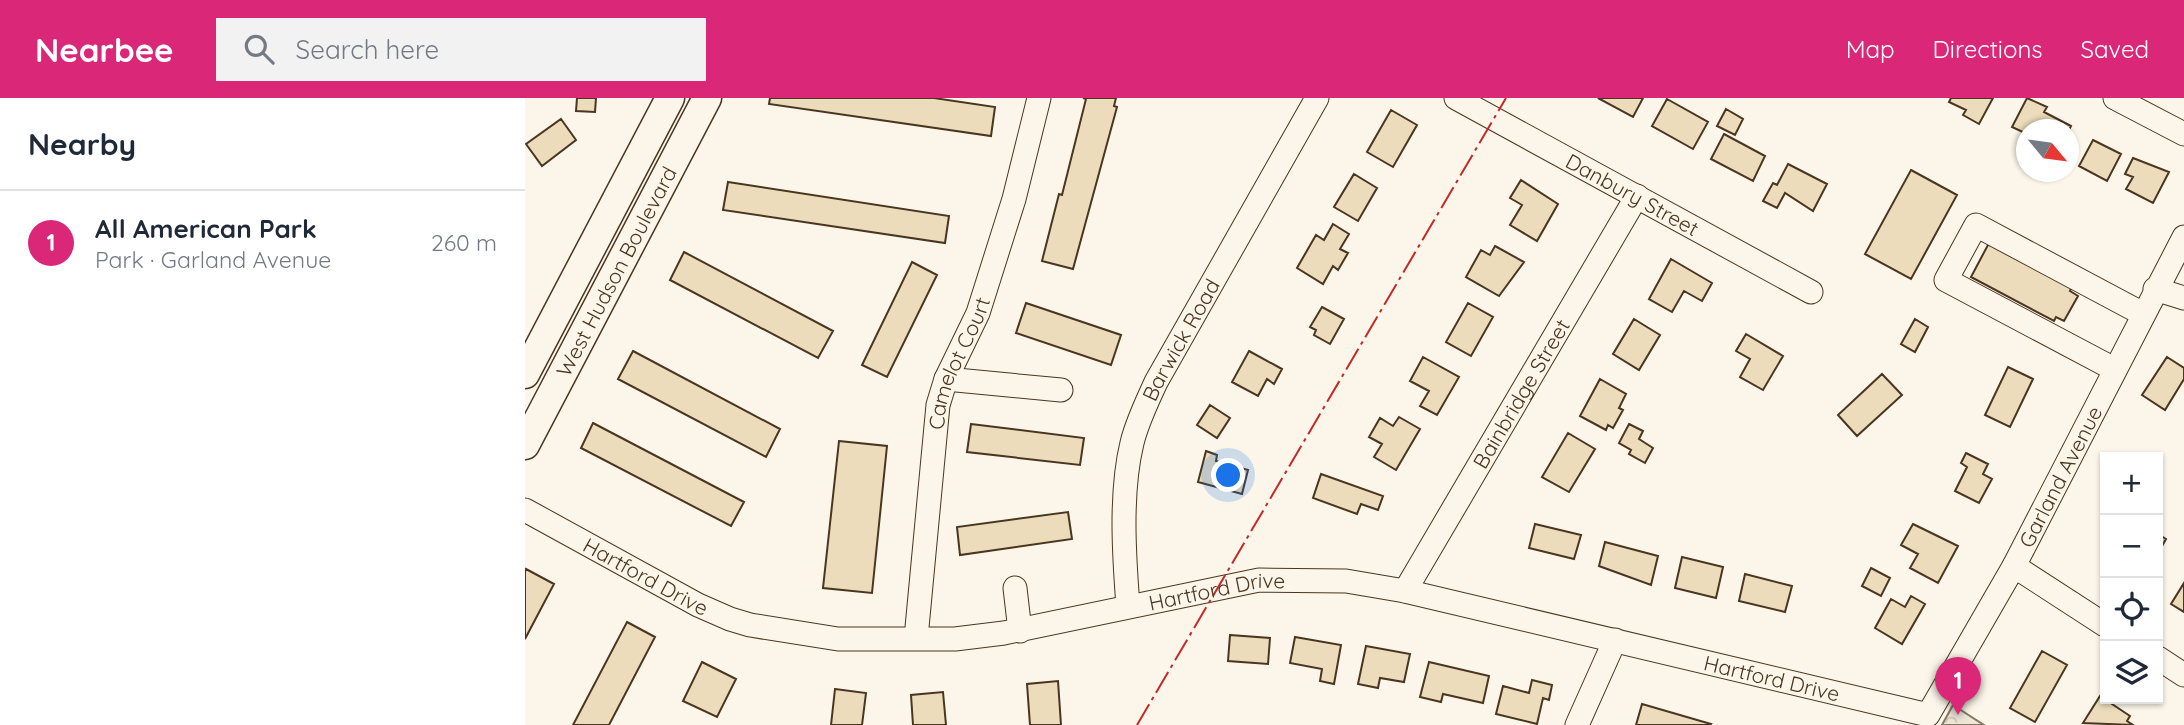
<!DOCTYPE html>
<meta charset="utf-8">
<style>
:root{--surface:#fff;--page:#f2f2f3;--text:#1f2937;--muted:#747a83;--line:#e0e1e3;--accent:#db2777}
body{margin:0;font-family:Quicksand,sans-serif;background:var(--page);color:var(--text)}
.controls{position:absolute;right:21px;bottom:21px;display:grid;overflow:hidden;border-radius:0px;box-shadow:0 2px 5px #0004}
.controls button{width:63px;height:63px;display:grid;place-items:center;padding:0;border:0;border-bottom:2px solid var(--line);background:var(--surface);color:var(--text);font:35px sans-serif}
.compass{position:absolute;left:1491px;top:21px;width:63px;height:63px;border-radius:50%;background:var(--surface);box-shadow:0 2px 5px #0004;rotate:119deg}
.you{position:absolute;left:704px;top:378px;width:24px;height:24px;margin:-18px;border:5px solid #fff;border-radius:50%;background:#1a73e8;box-shadow:0 0 0 10px #1a73e833}
.badge{display:grid;place-items:center;width:46px;height:46px;border-radius:50%;background:var(--accent);color:#fff;font-size:23px;font-weight:700}
.pin{position:absolute;translate:-50% -58px;filter:drop-shadow(0 2px 4px #0008)}
.pin::after{content:'';position:absolute;top:37px;width:24px;height:21px;background:inherit;clip-path:polygon(0 0,100% 0,50% 100%)}
.list{margin:0;padding:0;list-style:none}
h2{display:flex;justify-content:space-between;align-items:center;height:91px;margin:0;padding:0 28px;font-size:30px}
h2 small{font-size:23px;font-weight:400;color:var(--muted)}
.list li{display:grid;grid-template-columns:46px 1fr auto;gap:21px;align-items:center;box-sizing:border-box;height:105px;padding:0 28px;border-top:2px solid var(--line)}
.list b{display:block;font-size:26px;white-space:nowrap}
.list p{margin:0;font-size:23px;white-space:nowrap;color:var(--muted)}
.list em{font-size:23px;font-style:normal;color:var(--muted)}
.icon{flex:none;width:38px;height:38px;fill:none;stroke:currentColor;stroke-width:2;stroke-linecap:round;stroke-linejoin:round}
.map{position:relative;flex:none;width:1659px;height:627px;overflow:hidden}
header{display:flex;align-items:center;gap:42px;box-sizing:border-box;height:98px;padding:0 35px;background:var(--accent);color:#fff}
header strong{font-size:33px}
nav{display:flex;gap:38px;margin-inline-start:auto;font-size:24px}
.search{width:490px;height:63px;background:var(--page);display:flex;align-items:center;gap:18px;box-sizing:border-box;padding:0 24px;border-radius:0px;color:var(--muted);font-size:26px}
main{display:flex}
aside{flex:1;background:var(--surface)}
.map>svg:first-child{display:block}
.park{fill:url(#park-crowns);stroke:#887966;stroke-width:2}
.building{fill:#ecdcbc;stroke:#4a3520;stroke-width:2}
.lines{fill:none;stroke-linecap:round;stroke-linejoin:round}
.minor-casing{stroke:#4a3520;stroke-width:25}
.major-casing{stroke:#4a3520;stroke-width:31}
.minor{stroke:#fbf6e9;stroke-width:23}
.major{stroke:#fbf6e9;stroke-width:28}
.power{stroke:#c62828;stroke-width:2;stroke-dasharray:24 5 3.5 5;stroke-linecap:butt}
.labels{text-anchor:middle;dominant-baseline:central;stroke-width:5;stroke-linejoin:round;paint-order:stroke}
.street-label{font-size:21px;fill:#4a3520;stroke:#fbf6e9}
</style>
<header>
<strong>Nearbee</strong>
<div class="search"><svg class="icon" aria-label="search" viewBox="0 0 24 24"><circle cx="10" cy="10" r="6"/><path d="M15 15l6 6"/></svg>Search here</div>
<nav><a>Map</a><a>Directions</a><a>Saved</a></nav>
</header>
<main>
<aside>
<h2>Nearby<small></small></h2>
<ul class="list">
<li><span class="badge">1</span><div><b>All American Park</b><p>Park · Garland Avenue</p></div><em>260 m</em></li>
</ul>
</aside>
<div class="map">
<svg width="1659" height="627" viewBox="0 0 1659 627">
<defs>
<pattern id="park-crowns" width="20" height="18" patternUnits="userSpaceOnUse" patternTransform="scale(1.75)"><rect width="20" height="18" fill="#ede6d9"/><path d="M2 6a3 3 0 1 1 6 0M12 15a3 3 0 1 1 6 0" fill="none" stroke="#cdc6ba"/></pattern>
</defs>
<rect width="100%" height="100%" fill="#fbf6e9"/>
<path class="park" d="M 1428,607 L 1459,627 L 1417,627 Z"/>
<path class="building" d="M 52,0 L 71,0 L 70,14 L 51,13 Z
M 245,0 L 409,0 L 470,9 L 466,38 L 244,6 Z
M 558,0 L 591,0 L 589,8 L 592,9 L 548,171 L 517,163 L 534,96 L 537,97 L 561,1 Z
M 1073,0 L 1118,0 L 1108,19 Z
M 1426,0 L 1468,0 L 1454,26 L 1438,17 L 1441,12 L 1424,4 Z
M 1502,0 L 1522,9 L 1519,14 L 1546,28 L 1544,32 L 1502,32 L 1502,36 L 1487,29 Z
M 1142,1 L 1183,24 L 1168,51 L 1127,28 Z
M 1201,11 L 1218,21 L 1210,37 L 1192,28 Z
M 866,12 L 892,27 L 868,69 L 842,54 Z
M 36,21 L 51,42 L 17,68 L 1,46 Z
M 1199,36 L 1240,58 L 1228,83 L 1186,61 Z
M 1568,42 L 1596,56 L 1582,83 L 1554,68 Z
M 1608,60 L 1644,74 L 1628,105 L 1601,91 L 1608,79 L 1600,76 Z
M 1263,66 L 1302,86 L 1288,113 L 1260,95 L 1252,110 L 1238,103 L 1248,85 L 1252,87 Z
M 1386,72 L 1432,97 L 1386,181 L 1340,156 Z
M 829,76 L 852,90 L 833,123 L 809,109 Z
M 996,82 L 1033,106 L 1012,143 L 985,127 L 997,107 L 985,100 Z
M 203,84 L 424,118 L 420,145 L 198,112 Z
M 808,126 L 824,136 L 815,151 L 823,155 L 813,172 L 808,168 L 798,186 L 772,170 L 791,137 L 799,142 Z
M 1464,145 L 1547,189 L 1545,193 L 1553,198 L 1539,223 L 1531,219 L 1529,223 L 1446,179 Z
M 970,148 L 999,164 L 974,198 L 941,179 L 956,152 L 965,157 Z
M 159,154 L 308,233 L 293,260 L 145,182 Z
M 1146,161 L 1187,185 L 1177,203 L 1159,193 L 1147,214 L 1124,201 Z
M 387,164 L 412,177 L 362,279 L 337,267 Z
M 501,205 L 596,237 L 586,267 L 491,235 Z
M 943,205 L 968,219 L 946,258 L 921,244 Z
M 797,209 L 819,221 L 805,246 L 789,237 L 791,232 L 785,229 Z
M 1109,221 L 1135,237 L 1114,272 L 1088,256 Z
M 1390,221 L 1403,229 L 1390,254 L 1376,246 Z
M 1221,236 L 1258,258 L 1238,292 L 1215,279 L 1225,261 L 1211,253 Z
M 108,253 L 255,331 L 241,359 L 93,281 Z
M 724,253 L 757,271 L 749,286 L 742,281 L 733,298 L 707,284 Z
M 898,259 L 934,279 L 912,317 L 895,308 L 904,293 L 885,283 Z
M 1642,259 L 1659,270 L 1659,281 L 1640,312 L 1617,297 Z
M 1483,269 L 1508,281 L 1485,329 L 1460,317 Z
M 1357,276 L 1377,297 L 1332,338 L 1313,317 Z
M 1075,281 L 1101,296 L 1094,310 L 1098,312 L 1088,330 L 1083,327 L 1081,332 L 1055,318 Z
M 685,307 L 705,320 L 692,340 L 672,327 Z
M 874,319 L 895,331 L 871,372 L 849,359 L 857,346 L 844,339 L 855,320 L 868,328 Z
M 68,325 L 219,404 L 206,428 L 56,350 Z
M 446,326 L 559,340 L 555,367 L 442,354 Z
M 1104,326 L 1118,333 L 1114,341 L 1128,350 L 1120,365 L 1104,356 L 1106,352 L 1094,345 Z
M 1043,335 L 1070,351 L 1044,394 L 1017,379 Z
M 314,343 L 362,348 L 347,495 L 298,490 Z
M 681,353 L 692,357 L 691,363 L 723,372 L 717,396 L 673,384 Z
M 1441,355 L 1463,366 L 1458,376 L 1467,381 L 1454,405 L 1430,393 L 1442,369 L 1436,365 Z
M 796,376 L 858,398 L 853,412 L 836,406 L 832,416 L 788,400 Z
M 543,414 L 547,441 L 435,457 L 432,429 Z
M 1010,426 L 1056,437 L 1049,461 L 1004,450 Z
M 1388,426 L 1433,448 L 1413,485 L 1385,470 L 1393,456 L 1376,447 Z
M 1633,436 L 1641,441 L 1633,455 Z
M 1080,444 L 1133,458 L 1126,487 L 1074,468 Z
M 1157,459 L 1198,469 L 1191,500 L 1150,490 Z
M 1346,470 L 1365,480 L 1356,498 L 1337,488 Z
M 1,471 L 29,486 L 0,541 L 0,474 Z
M 1220,476 L 1267,488 L 1260,514 L 1214,503 Z
M 1659,485 L 1659,514 L 1646,506 Z
M 1386,498 L 1400,506 L 1377,546 L 1350,530 L 1366,501 L 1380,509 Z
M 102,524 L 130,539 L 84,627 L 48,627 Z
M 705,537 L 745,540 L 743,566 L 703,563 Z
M 770,539 L 816,547 L 809,586 L 795,583 L 797,571 L 765,565 Z
M 841,548 L 885,556 L 879,584 L 855,580 L 853,590 L 833,586 Z
M 1517,553 L 1542,567 L 1510,624 L 1485,610 Z
M 177,564 L 211,581 L 192,619 L 158,603 Z
M 904,564 L 964,578 L 958,605 L 918,596 L 916,604 L 895,599 Z
M 1007,582 L 1027,587 L 1024,602 L 1018,600 L 1012,626 L 971,616 L 978,588 L 1004,595 Z
M 533,583 L 536,627 L 505,627 L 502,586 Z
M 310,591 L 341,595 L 337,627 L 306,627 Z
M 418,594 L 421,627 L 388,627 L 386,597 Z
M 1575,598 L 1605,618 L 1602,623 L 1608,627 L 1558,625 Z
M 1117,606 L 1186,626 L 1185,627 L 1111,627 Z"/>
<g class="lines">
<defs>
<g id="minor">
<path id="s1" d="M 931,0 L 1286,194"/>
<path d="M 1590,0 L 1659,36"/>
<path d="M 1630,191 L 1659,200"/>
<path d="M 1589,271 L 1421,182 L 1451,127 L 1618,216"/>
<path d="M 421,281 L 536,292"/>
<path id="s2" d="M 0,412 L 173,507 L 205,521 L 225,527 L 313,541 L 430,541 L 479,535 L 734,482 L 821,483 L 880,493 L 1403,617 L 1489,468 L 1659,139"/>
<path d="M 1489,468 L 1580,527"/>
<path d="M 490,490 L 495,533"/>
<path id="s3" d="M 880,493 L 1112,98"/>
<path id="s4" d="M 603,508 C 599,457 595,394 607,345 C 612,324 622,304 631,284 L 792,0"/>
<path id="s5" d="M 391,540 L 413,307 L 421,281 L 453,215 L 489,101 L 514,0"/>
<path d="M 1633,560 L 1659,577"/>
<path d="M 1052,627 L 1090,542"/>
</g>
<g id="major">
<path d="M 0,276 L 145,0"/>
<path id="s6" d="M 0,347 L 182,0"/>
</g>
</defs>
<use href="#minor" class="minor-casing"/>
<use href="#major" class="major-casing"/>
<use href="#minor" class="minor"/>
<use href="#major" class="major"/>
<path class="power" d="M 612,627 L 981,0"/>
</g>
<g class="labels">
<g class="street-label">
<text stroke="none"><textPath href="#s1" startOffset="201">Danbury Street</textPath></text>
<text stroke="none"><textPath href="#s6" startOffset="196">West Hudson Boulevard</textPath></text>
<text stroke="none"><textPath href="#s4" startOffset="278">Barwick Road</textPath></text>
<text stroke="none"><textPath href="#s5" startOffset="280">Camelot Court</textPath></text>
<text stroke="none"><textPath href="#s3" startOffset="229">Bainbridge Street</textPath></text>
<text stroke="none"><textPath href="#s2" startOffset="1726">Garland Avenue</textPath></text>
<text stroke="none"><textPath href="#s2" startOffset="138">Hartford Drive</textPath></text>
<text stroke="none"><textPath href="#s2" startOffset="726">Hartford Drive</textPath></text>
<text stroke="none"><textPath href="#s2" startOffset="1293">Hartford Drive</textPath></text>
</g>
</g>
</svg>
<div class="controls">
<button>+</button>
<button>−</button>
<button><svg class="icon" aria-label="locate" viewBox="0 0 24 24"><circle cx="12" cy="12" r="6"/><path d="M12 2v4M12 18v4M2 12h4M18 12h4"/></svg></button>
<button><svg class="icon" aria-label="layers" viewBox="0 0 24 24"><path d="M12 4l9 5-9 5-9-5zM3 14l9 5 9-5"/></svg></button>
</div>
<svg class="compass" viewBox="-18 -18 36 36"><path d="M0-13l5 13h-10z" fill="#e53935"/><path d="M0 13l5-13h-10z" fill="#747a83"/></svg>
<div class="you"></div>
<div class="pin badge" style="left:1433px;top:617px">1</div>
</div>
</main>
